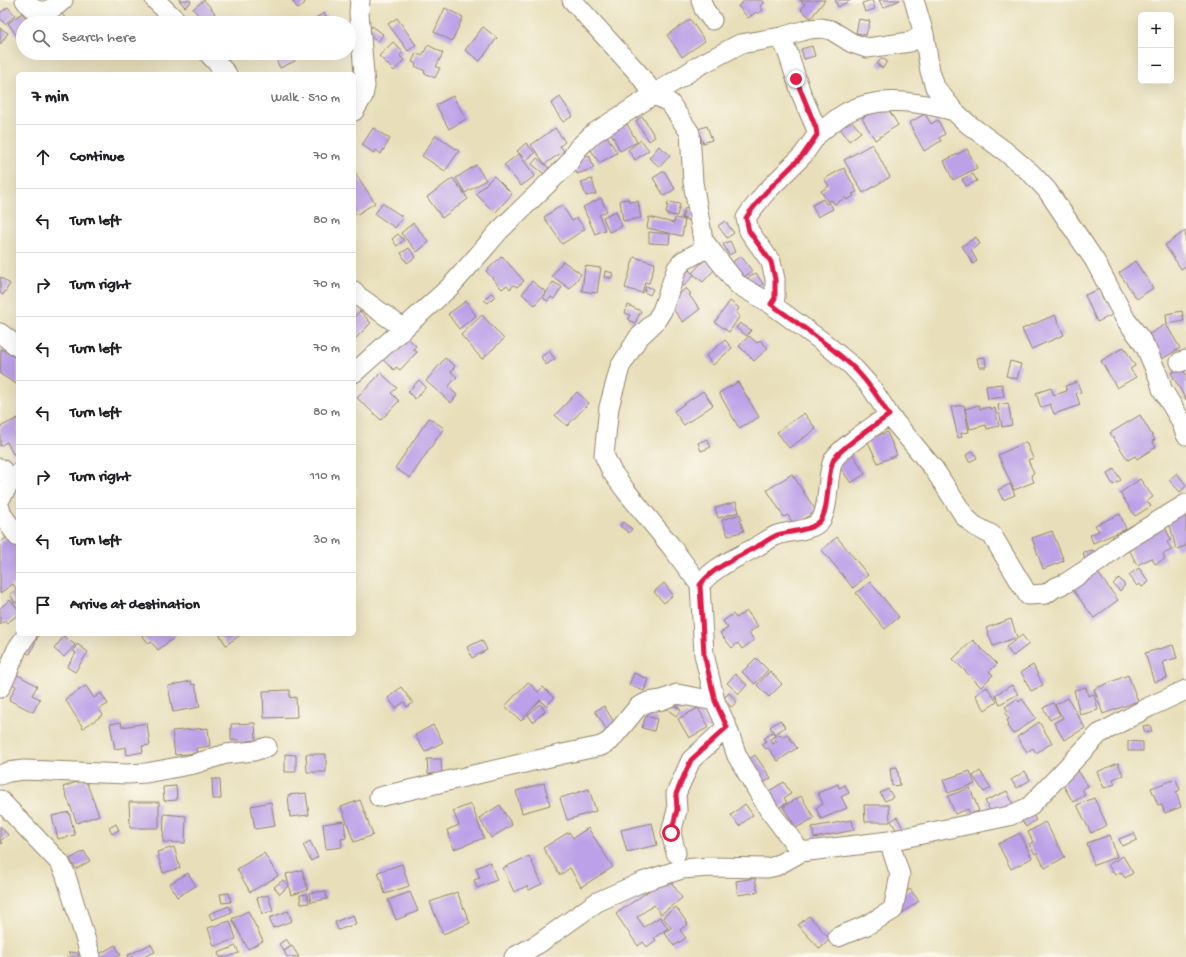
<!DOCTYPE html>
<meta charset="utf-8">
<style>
:root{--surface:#fff;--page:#f6f6f6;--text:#202124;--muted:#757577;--line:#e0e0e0}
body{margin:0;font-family:"Gochi Hand",sans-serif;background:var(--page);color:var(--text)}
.controls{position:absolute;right:12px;top:12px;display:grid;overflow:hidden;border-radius:6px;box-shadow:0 4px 16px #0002}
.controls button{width:36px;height:36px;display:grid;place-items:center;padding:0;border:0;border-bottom:1px solid var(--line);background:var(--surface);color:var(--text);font:20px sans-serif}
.stop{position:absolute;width:12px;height:12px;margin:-9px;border:3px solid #e11d48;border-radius:50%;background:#fff}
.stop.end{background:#e11d48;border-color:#fff;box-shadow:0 1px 4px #0008}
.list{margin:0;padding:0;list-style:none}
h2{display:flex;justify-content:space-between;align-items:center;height:52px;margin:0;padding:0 16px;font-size:17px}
h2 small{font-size:13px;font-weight:400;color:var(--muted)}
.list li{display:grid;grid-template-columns:26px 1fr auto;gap:12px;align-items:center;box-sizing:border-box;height:64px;padding:0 16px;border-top:1px solid var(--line)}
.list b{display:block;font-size:15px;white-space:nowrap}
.list em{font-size:13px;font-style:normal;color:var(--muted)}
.icon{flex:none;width:22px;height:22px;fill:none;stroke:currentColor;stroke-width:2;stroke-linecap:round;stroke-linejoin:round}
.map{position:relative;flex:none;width:1186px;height:957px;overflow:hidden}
.search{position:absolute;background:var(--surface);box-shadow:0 4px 16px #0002;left:16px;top:16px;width:340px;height:44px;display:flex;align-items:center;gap:10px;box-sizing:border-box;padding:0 14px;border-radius:22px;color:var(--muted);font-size:15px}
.panel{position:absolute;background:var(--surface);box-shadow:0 4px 16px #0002;left:16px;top:72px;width:340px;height:564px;border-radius:6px}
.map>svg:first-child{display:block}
.building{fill:#bca0e8}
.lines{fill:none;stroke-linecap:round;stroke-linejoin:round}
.minor-casing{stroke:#92846c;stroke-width:21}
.minor{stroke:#fff;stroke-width:19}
.route{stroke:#e11d48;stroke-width:5}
</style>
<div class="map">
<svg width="1186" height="957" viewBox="0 0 1186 957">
<rect width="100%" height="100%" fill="#fbf7ec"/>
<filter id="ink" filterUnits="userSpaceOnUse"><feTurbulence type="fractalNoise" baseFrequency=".025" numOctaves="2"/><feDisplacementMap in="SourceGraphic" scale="8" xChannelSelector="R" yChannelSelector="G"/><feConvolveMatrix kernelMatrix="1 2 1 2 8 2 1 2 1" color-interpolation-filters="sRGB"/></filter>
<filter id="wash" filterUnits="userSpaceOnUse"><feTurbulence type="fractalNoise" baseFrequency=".012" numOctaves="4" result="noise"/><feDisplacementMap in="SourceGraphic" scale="16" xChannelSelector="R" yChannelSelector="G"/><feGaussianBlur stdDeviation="0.9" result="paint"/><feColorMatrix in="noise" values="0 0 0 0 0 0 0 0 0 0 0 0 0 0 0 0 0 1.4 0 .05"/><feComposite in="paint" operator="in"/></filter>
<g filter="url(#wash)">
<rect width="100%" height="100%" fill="#e8dfba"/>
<g id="blocks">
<path class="building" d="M 179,0 L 190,0 L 191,2 L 185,7 Z
M 204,0 L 215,13 L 204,22 L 193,9 Z
M 292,0 L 303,0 L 305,3 L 298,9 Z
M 745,0 L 762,0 L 764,3 L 760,6 L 763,10 L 758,14 L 756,12 L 748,18 L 738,6 Z
M 800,0 L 825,0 L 811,18 L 801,10 L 805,4 Z
M 835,0 L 851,0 L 838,7 Z
M 872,0 L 875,9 L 865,12 L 862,3 Z
M 879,0 L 900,0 L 883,8 Z
M 8,7 L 15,15 L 5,24 L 0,18 L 0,13 Z
M 445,8 L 463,17 L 452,41 L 434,32 Z
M 60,11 L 69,23 L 60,23 L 54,16 Z
M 22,13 L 29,23 L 23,23 L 23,36 L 19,39 L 8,23 Z
M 324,13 L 330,23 L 308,23 Z
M 397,18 L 416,45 L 408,51 L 388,24 Z
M 690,19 L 705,41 L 682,57 L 667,35 Z
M 859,19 L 870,21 L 866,35 L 856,33 Z
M 372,26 L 383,34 L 378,42 L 367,34 Z
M 483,27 L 497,38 L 480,61 L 465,50 Z
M 0,28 L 8,33 L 0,45 Z
M 393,42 L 403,52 L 400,56 L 404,60 L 394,71 L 379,56 Z
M 428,45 L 443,53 L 436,67 L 440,68 L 435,78 L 424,73 L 425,71 L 415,66 L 416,64 L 412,62 L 416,53 L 422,56 Z
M 812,46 L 815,56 L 804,59 L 801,49 Z
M 273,53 L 291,53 L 295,61 L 280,68 Z
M 881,58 L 887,61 L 883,68 L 877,65 Z
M 453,96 L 466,119 L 449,129 L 436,105 Z
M 560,97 L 573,116 L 563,122 L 551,104 Z
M 885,104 L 898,125 L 875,140 L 862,118 Z
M 925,114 L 931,124 L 938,120 L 945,134 L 939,138 L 941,141 L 924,151 L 909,123 Z
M 642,116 L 655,137 L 649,141 L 636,121 Z
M 851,120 L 861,132 L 849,141 L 840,128 Z
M 627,124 L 637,142 L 620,151 L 611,133 Z
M 707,126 L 712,140 L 703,143 L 698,129 Z
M 373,128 L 390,139 L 381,154 L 376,150 L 374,153 L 362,145 Z
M 555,128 L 565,142 L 560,146 L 564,151 L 545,164 L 531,145 Z
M 606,134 L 617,153 L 599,163 L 590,148 L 595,145 L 593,141 Z
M 436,135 L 459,151 L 445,171 L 422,156 Z
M 641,140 L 649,150 L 635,160 L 628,150 Z
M 526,143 L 535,153 L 526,160 L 517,151 Z
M 872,144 L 890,177 L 863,193 L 844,160 Z
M 659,146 L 670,155 L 660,167 L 649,158 Z
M 967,149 L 977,168 L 953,180 L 944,161 Z
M 519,154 L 535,176 L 521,186 L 504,165 Z
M 589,155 L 594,168 L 577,174 L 572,161 Z
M 537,158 L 549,168 L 544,174 L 532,164 Z
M 476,165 L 486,180 L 465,193 L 456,178 Z
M 844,168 L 857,192 L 852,194 L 854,196 L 847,200 L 846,198 L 834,204 L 832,200 L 828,202 L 821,191 L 829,186 L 824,179 Z
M 354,171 L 375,203 L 356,215 L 354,211 Z
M 664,171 L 675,189 L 664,196 L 653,178 Z
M 973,174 L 977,181 L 966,186 L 962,179 Z
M 494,176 L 512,194 L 495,213 L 476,194 Z
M 453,178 L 468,199 L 442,218 L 427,197 Z
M 592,179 L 596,194 L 586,196 L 581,182 Z
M 601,198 L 607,211 L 599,215 L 605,230 L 595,234 L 583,207 Z
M 629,199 L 629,202 L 638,201 L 641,218 L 623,221 L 620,200 Z
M 823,199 L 826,204 L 830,203 L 833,209 L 818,217 L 812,205 Z
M 668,202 L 680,204 L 677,216 L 666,214 Z
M 382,203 L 403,217 L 395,228 L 375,214 Z
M 562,205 L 572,221 L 577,218 L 585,229 L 562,244 L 544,217 Z
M 685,208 L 695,211 L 691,221 L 682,218 Z
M 616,211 L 622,226 L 609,232 L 603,217 Z
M 649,217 L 674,223 L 675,218 L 685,220 L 682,236 L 647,228 Z
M 725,221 L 734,233 L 727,238 L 718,226 Z
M 413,223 L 429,242 L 417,252 L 401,233 Z
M 1185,231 L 1186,266 L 1181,269 L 1165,245 Z
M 649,232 L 670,234 L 669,244 L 649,243 Z
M 398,234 L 404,240 L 397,246 L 392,239 Z
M 976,237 L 980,244 L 971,250 L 977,261 L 973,264 L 962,246 Z
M 730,241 L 735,252 L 729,255 L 723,244 Z
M 409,248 L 416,257 L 407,263 L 401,253 Z
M 502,256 L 524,281 L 517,287 L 514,285 L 510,289 L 507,285 L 502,289 L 486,271 Z
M 741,256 L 752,271 L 739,281 L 728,265 Z
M 634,257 L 655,263 L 649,283 L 645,282 L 642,293 L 625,288 Z
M 705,259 L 715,269 L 703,282 L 692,273 Z
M 563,261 L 581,274 L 570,289 L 552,276 Z
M 1135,261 L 1153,288 L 1137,299 L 1119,273 Z
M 585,266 L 601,268 L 597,293 L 582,291 Z
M 689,270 L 694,275 L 684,286 L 679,282 Z
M 605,271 L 613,273 L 612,278 L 604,277 Z
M 756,273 L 763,284 L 754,290 L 746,279 Z
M 0,277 L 10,284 L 3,295 L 0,293 Z
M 532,281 L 546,292 L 535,305 L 522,294 Z
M 553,282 L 562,287 L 554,299 L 551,297 L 548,301 L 543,298 Z
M 646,286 L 653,289 L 650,295 L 644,292 Z
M 686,288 L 691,294 L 689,295 L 700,309 L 683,322 L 668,303 Z
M 1099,289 L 1105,303 L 1109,302 L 1114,314 L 1097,322 L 1085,295 Z
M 491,293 L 495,296 L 488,303 L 484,300 Z
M 466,301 L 476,316 L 459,329 L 448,314 Z
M 730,301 L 739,308 L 736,313 L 740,316 L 729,332 L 715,322 Z
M 628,305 L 641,311 L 635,323 L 628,320 L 630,315 L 625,313 Z
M 360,311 L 371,323 L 354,340 L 354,317 Z
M 1182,311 L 1184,321 L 1167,324 L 1166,314 Z
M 482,315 L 504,339 L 482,359 L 461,335 Z
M 1055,315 L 1064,335 L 1031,349 L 1022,329 Z
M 740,323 L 751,330 L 747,336 L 736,328 Z
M 1166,324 L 1180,348 L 1162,359 L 1148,335 Z
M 403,334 L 416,346 L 413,349 L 417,352 L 400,370 L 396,367 L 394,370 L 381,358 Z
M 749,336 L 757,343 L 760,340 L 768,348 L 754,361 L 739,346 Z
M 725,340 L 732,348 L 713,365 L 706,356 Z
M 1124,347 L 1135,366 L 1130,369 L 1136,377 L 1117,388 L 1101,361 Z
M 1,349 L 18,359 L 18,385 L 0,374 Z
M 549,351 L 555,359 L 546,365 L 541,357 Z
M 985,357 L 986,367 L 979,367 L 977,358 Z
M 445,358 L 455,366 L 451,372 L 457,377 L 448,387 L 457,395 L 451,403 L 426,381 Z
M 1010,361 L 1021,364 L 1017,379 L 1006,376 Z
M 1182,367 L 1186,375 L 1186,400 L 1171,373 Z
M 381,373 L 397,388 L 391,393 L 399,401 L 381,420 L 357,398 Z
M 419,380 L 426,387 L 415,399 L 408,392 Z
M 738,382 L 759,417 L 739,428 L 719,393 Z
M 1077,382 L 1081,392 L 1076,393 L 1080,405 L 1054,414 L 1050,404 L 1041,408 L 1036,393 L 1051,388 L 1054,395 L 1067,391 L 1065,386 Z
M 1002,384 L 1004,397 L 988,399 L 986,386 Z
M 703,391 L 713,405 L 684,425 L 674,411 Z
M 577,392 L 589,403 L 567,426 L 555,415 Z
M 1008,403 L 1012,425 L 1002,427 L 998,405 Z
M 964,405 L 969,432 L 961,433 L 962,437 L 958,438 L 951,407 Z
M 979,405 L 980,409 L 990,407 L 990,409 L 995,408 L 999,426 L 987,429 L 986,425 L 970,429 L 965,409 Z
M 804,413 L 816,429 L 789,448 L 777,432 Z
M 1140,415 L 1155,440 L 1152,441 L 1156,447 L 1137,459 L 1135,456 L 1128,460 L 1110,433 Z
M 18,418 L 18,452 L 13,454 L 7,442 L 0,446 L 0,427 Z
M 429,418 L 444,428 L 410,478 L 395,468 Z
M 887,432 L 897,455 L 878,463 L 867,440 Z
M 707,439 L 711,447 L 701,451 L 698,443 Z
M 1026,442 L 1033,458 L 1028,460 L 1034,473 L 1031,475 L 1034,482 L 1014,490 L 998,455 Z
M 973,451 L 977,458 L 969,462 L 966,455 Z
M 852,453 L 865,474 L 851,483 L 837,463 Z
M 1114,469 L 1121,480 L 1113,485 L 1107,474 Z
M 1177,473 L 1186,485 L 1186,486 L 1180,492 L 1169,480 Z
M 792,474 L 816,511 L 794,525 L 788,515 L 784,517 L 767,490 Z
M 1140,479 L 1153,497 L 1147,501 L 1151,506 L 1135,516 L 1120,493 Z
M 1010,484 L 1015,495 L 1003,500 L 998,490 Z
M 736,502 L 739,512 L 718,518 L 715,508 Z
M 1184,513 L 1186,519 L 1186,546 L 1176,549 L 1169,521 Z
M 740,514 L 742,520 L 740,520 L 744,531 L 728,536 L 722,520 Z
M 1120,514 L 1126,529 L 1093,543 L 1090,535 L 1099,531 L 1095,525 Z
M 623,522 L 632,529 L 629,533 L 620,526 Z
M 1165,527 L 1171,540 L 1167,542 L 1172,550 L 1163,554 L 1165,559 L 1155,564 L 1152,558 L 1137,565 L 1127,545 Z
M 1052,531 L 1064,561 L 1043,569 L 1032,538 Z
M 11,535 L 18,545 L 18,601 L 15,603 L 10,594 L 17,590 L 13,584 L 0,593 L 0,542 Z
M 837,537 L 868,575 L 853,588 L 822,550 Z
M 1093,550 L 1094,559 L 1085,560 L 1083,552 Z
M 1094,568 L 1118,600 L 1094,618 L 1070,586 Z
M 1139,568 L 1149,582 L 1142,587 L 1140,584 L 1137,586 L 1129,575 Z
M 1119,578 L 1125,585 L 1120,591 L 1113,584 Z
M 870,582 L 899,617 L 885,629 L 856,593 Z
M 664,583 L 673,595 L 664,603 L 654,592 Z
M 10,600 L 18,609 L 18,615 L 7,623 L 5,621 L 0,624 L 0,608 Z
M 747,611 L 758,626 L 749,633 L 754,640 L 742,649 L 738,643 L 732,648 L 720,633 L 728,628 L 723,621 L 733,614 L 736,618 Z
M 1011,619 L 1017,637 L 993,646 L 986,628 Z
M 30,634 L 39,634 L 30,654 L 22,651 Z
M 141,634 L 173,634 L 175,637 L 158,650 L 151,642 L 149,644 Z
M 219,634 L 242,634 L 226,645 Z
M 1022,635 L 1029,644 L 1013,656 L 1006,647 Z
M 64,636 L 75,645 L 64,657 L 54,649 Z
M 482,640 L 487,650 L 472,658 L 467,647 Z
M 973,640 L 997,664 L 989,672 L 993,675 L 981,687 L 953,659 Z
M 77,644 L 88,652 L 75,672 L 67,667 L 76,653 L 73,651 Z
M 1173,645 L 1177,658 L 1163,662 L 1167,678 L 1154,682 L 1145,653 Z
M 756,658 L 768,670 L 755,684 L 742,672 Z
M 1033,665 L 1043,685 L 1031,691 L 1021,672 Z
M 770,671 L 782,684 L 769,697 L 757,685 Z
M 634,673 L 648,679 L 644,691 L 629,685 Z
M 16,674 L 37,686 L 32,695 L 40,699 L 33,712 L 9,700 L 16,686 L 11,683 Z
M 735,674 L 747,685 L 739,694 L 727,683 Z
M 1128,675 L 1138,701 L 1103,714 L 1094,689 Z
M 191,681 L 192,685 L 195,684 L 200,707 L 173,712 L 168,686 Z
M 528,682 L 538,692 L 543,687 L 554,698 L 546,706 L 540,700 L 521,721 L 505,706 Z
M 1012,685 L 1018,694 L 1000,704 L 995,695 Z
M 86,686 L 94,698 L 101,693 L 108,704 L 99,709 L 103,715 L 83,728 L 65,699 Z
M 401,687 L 413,703 L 407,707 L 404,702 L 396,708 L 388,698 Z
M 987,687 L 997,702 L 985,710 L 975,695 Z
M 1086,687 L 1088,696 L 1094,694 L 1098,710 L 1080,715 L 1074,690 Z
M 290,690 L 290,698 L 296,697 L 297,717 L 264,718 L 263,691 Z
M 729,693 L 737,702 L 731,707 L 724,698 Z
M 1068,698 L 1085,728 L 1064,740 L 1054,723 L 1063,718 L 1055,705 Z
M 1017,699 L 1019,702 L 1022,699 L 1036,718 L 1013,734 L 1007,726 L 1009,724 L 1007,720 L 1009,719 L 1005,713 L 1008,711 L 1005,707 Z
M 667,700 L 681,710 L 676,716 L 663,706 Z
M 1053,703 L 1060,715 L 1050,720 L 1043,708 Z
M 540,704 L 545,711 L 533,722 L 528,715 Z
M 604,706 L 617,727 L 608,732 L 595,711 Z
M 698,708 L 709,727 L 689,738 L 678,719 Z
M 646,716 L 657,719 L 654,731 L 642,728 Z
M 780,720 L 785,727 L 775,734 L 770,727 Z
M 121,722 L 122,727 L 147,723 L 150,745 L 142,746 L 143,752 L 127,755 L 126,747 L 115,749 L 110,724 Z
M 1039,722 L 1052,743 L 1036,753 L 1033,748 L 1027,752 L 1017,737 Z
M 255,723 L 256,740 L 248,741 L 248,745 L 239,745 L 239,740 L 231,740 L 231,724 Z
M 433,725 L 443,742 L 425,752 L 415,735 Z
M 1150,725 L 1152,732 L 1145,733 L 1143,726 Z
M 208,728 L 210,746 L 196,748 L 197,753 L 175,755 L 172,731 Z
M 772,732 L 775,736 L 770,739 L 773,744 L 777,742 L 774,738 L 780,734 L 782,737 L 787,734 L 797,748 L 778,761 L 768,748 L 766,749 L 762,744 L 766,741 L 764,739 Z
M 1128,741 L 1143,742 L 1143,751 L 1128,751 Z
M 285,754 L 296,755 L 296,772 L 285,772 Z
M 306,754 L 326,754 L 326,772 L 307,772 Z
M 755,755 L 771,778 L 762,784 L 746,761 Z
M 427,759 L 441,759 L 442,773 L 428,774 Z
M 1118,763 L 1123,775 L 1113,779 L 1115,784 L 1104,788 L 1097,772 Z
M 897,767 L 900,785 L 892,786 L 890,768 Z
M 1077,769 L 1088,786 L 1082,789 L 1085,795 L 1073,802 L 1060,780 Z
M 970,771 L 975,784 L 948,793 L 943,780 Z
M 980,771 L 991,788 L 984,792 L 973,776 Z
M 1025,771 L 1030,780 L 1017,788 L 1011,780 Z
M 85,779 L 99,815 L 77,823 L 63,787 Z
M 212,779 L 220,779 L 221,799 L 213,799 Z
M 1176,779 L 1180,790 L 1176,792 L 1181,807 L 1165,813 L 1161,804 L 1158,805 L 1151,788 Z
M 784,782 L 791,794 L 784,798 L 787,803 L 777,809 L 770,798 L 773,796 L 769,791 Z
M 544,783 L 550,805 L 522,813 L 516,791 Z
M 838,784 L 839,788 L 845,785 L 849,793 L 841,797 L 847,808 L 821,819 L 816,808 L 823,804 L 818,793 Z
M 176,786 L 177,800 L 164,801 L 163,787 Z
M 970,788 L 979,811 L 970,814 L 968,809 L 955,814 L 948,796 Z
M 589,789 L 596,811 L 567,820 L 560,798 Z
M 888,789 L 893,797 L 885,801 L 880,793 Z
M 1007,791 L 1014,806 L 993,816 L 985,801 Z
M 306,793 L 309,815 L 290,817 L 288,795 Z
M 801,796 L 814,818 L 796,828 L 783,807 Z
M 1094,798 L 1107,825 L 1091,833 L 1077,805 Z
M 360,800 L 373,835 L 354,842 L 341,807 Z
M 129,802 L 159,802 L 159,828 L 130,828 Z
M 271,802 L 275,826 L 255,829 L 251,806 Z
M 471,804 L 484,838 L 454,849 L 447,830 L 459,825 L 453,811 Z
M 745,804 L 753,815 L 739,826 L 731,815 Z
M 500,805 L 512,825 L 491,838 L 479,818 Z
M 864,805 L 889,805 L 890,822 L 865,822 Z
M 1028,807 L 1036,820 L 1026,827 L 1018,814 Z
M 69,812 L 75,835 L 58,839 L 52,816 Z
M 164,814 L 186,816 L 185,843 L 163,842 Z
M 897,817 L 904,830 L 898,833 L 891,821 Z
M 852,820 L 854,830 L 814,838 L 812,827 Z
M 344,821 L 346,838 L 341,839 L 342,847 L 326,849 L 323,824 Z
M 1045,822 L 1065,857 L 1045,868 L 1037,853 L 1035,854 L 1029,844 L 1033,842 L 1028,832 Z
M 652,823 L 657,845 L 627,852 L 621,830 Z
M 116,824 L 119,830 L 112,834 L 109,828 Z
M 0,826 L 8,835 L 0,841 L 2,843 L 0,845 Z
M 588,828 L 613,867 L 581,887 L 570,868 L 560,875 L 543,848 L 569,832 L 573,838 Z
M 1020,833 L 1032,858 L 1011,869 L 998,844 Z
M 1134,833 L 1137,840 L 1122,846 L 1119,839 Z
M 1110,835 L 1117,857 L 1094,865 L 1087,843 Z
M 310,841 L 318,857 L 311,861 L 303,845 Z
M 174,847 L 180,868 L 163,873 L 157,852 Z
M 84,851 L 90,861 L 76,869 L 70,859 Z
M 264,853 L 278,876 L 250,892 L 237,869 Z
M 529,856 L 542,884 L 529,890 L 527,886 L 514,892 L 503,868 Z
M 1123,856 L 1133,873 L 1125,878 L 1121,872 L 1115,875 L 1108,865 Z
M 490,862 L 497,880 L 477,888 L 474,880 L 480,878 L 476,868 Z
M 402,864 L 409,886 L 385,894 L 378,872 Z
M 302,870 L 308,890 L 291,895 L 286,874 Z
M 188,873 L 196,886 L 177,897 L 169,884 Z
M 668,877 L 682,898 L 661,914 L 654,905 L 637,917 L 644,927 L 660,917 L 668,928 L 654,938 L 656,940 L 647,947 L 643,942 L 638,946 L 616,914 Z
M 755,878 L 758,892 L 738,895 L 736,881 Z
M 283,880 L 288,886 L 280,894 L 274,887 Z
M 910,889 L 919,901 L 902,913 L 893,902 Z
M 326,891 L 327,899 L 311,902 L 309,893 Z
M 410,892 L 418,911 L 396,920 L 388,900 Z
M 457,892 L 470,923 L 443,934 L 430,902 Z
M 229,893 L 231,902 L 222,903 L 220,894 Z
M 307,894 L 309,903 L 301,904 L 300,895 Z
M 268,895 L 273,911 L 262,914 L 257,898 Z
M 229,906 L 232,912 L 212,920 L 209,914 Z
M 676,907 L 688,924 L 680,930 L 686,938 L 674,946 L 664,932 L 671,928 L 663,917 Z
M 248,911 L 263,941 L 248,949 L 232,919 Z
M 288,911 L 292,921 L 273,928 L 269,918 Z
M 353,915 L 356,924 L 338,930 L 335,922 Z
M 809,916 L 830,939 L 820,949 L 798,925 Z
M 230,921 L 236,939 L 214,946 L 208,928 Z
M 286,939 L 291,946 L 284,951 L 279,944 Z
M 151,944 L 155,952 L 143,957 L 129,957 L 128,955 Z
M 115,945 L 121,955 L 117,957 L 97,957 L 96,956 Z
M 236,946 L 239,953 L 228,957 L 220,957 L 218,953 Z
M 292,946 L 299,957 L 287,957 L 284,951 Z
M 69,952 L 79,953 L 78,957 L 68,957 Z"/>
</g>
</g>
<g filter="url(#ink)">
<use href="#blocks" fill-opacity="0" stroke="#92846c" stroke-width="1"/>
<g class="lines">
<defs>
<path id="minor" d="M 25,0 C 36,17 51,12 63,0
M 155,0 L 179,23
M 572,0 L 637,72 L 654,94 L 670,103 L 690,133 L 693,182 L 703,240 L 737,284 L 771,304 L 823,342 L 852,366 L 871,387 L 889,415 L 934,469 L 965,517 L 975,526 L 992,535 L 1028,595 L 1046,594 L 1054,588 L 1066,583 L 1098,562 L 1119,545 L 1186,504
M 701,0 L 704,9 L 712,20
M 914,0 L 924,34 L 930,71 L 935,87 L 954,111 L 968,124 L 1006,152 L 1031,173 L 1047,190 L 1095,261 L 1126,320 L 1139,337 L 1146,348 L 1159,378 L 1162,389 L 1180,419 L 1186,435
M 208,53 L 227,74
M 354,111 L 363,96 L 365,86 L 359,13 L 360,0
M 817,135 C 826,128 834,120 844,114 C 877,94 918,102 954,111
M 354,291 L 358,296 L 403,328
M 771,304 L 775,298 L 775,279 L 771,262 L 749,231 L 746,218 L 750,212 L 765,193 L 803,155 L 817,135 L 816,128 L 801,93 L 788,53 L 781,37
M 0,333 L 18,347
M 1180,362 L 1186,360
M 354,373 L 451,286 L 481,252 L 499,231 L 568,164 L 578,148 L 594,133 L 700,65 L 740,44 L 781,37 L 809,29 L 821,28 L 831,30 L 852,43 L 867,48 L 910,42 L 924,34
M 0,468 L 12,479
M 0,499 L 12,479 L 18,473
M 0,508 L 3,516 L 18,537
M 700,585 L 670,545 L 626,491 L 612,472 L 604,455 L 609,407 L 620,367 L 638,338 L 655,322 L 662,311 L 677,268 L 683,261 L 708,247
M 0,688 L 6,676 L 17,649 L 27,634
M 0,775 L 8,772 L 24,770 L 127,774 L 146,773 L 194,764 L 226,754 L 254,751 L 267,747
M 379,797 L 563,754 L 601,746 L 610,741 L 638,707 L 648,702 L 662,700 L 677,694 L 715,701
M 0,800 L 60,863 L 65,873 L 91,957
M 801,852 L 769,810 L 737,756 L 727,727 L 715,701 L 704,654 L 700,585 C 713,567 737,558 756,547 C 762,544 770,538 777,535 C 789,531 812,531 820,521 C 830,510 826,473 834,459 C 841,447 877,424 889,415
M 676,853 L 671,833 L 677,810 L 676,794 L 691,760 L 727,727
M 838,937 L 867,925 L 893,910 L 900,875 L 889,841
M 514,957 L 538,944 L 597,902 L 642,882 L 682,869 L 710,867 L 767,868 L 776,866 L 801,852 L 889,841 L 1009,816 L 1029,807 L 1099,734 L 1149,707 L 1186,690"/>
</defs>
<use href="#minor" class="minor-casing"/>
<use href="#minor" class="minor"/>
</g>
</g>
<g class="lines" filter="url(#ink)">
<path class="route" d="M 671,833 L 677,810 L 676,794 L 691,760 L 727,727 L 715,701 L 704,654 L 700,585 C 713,567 737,558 756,547 C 762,544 770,538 777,535 C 789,531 812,531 820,521 C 830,510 826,473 834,459 C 841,447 877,424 889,415 C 878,397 867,380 852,366 C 827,343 798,324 771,304 L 775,298 L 775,279 L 771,262 L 749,231 L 746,218 L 750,212 L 765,193 L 803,155 L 817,135 L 816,128 L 796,79"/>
</g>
</svg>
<div class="controls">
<button>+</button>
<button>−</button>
</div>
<div class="stop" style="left:671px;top:833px"></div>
<div class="stop end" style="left:796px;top:79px"></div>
<div class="search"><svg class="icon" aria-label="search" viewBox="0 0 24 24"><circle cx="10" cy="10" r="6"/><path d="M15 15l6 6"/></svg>Search here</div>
<section class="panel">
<h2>7 min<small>Walk · 510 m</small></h2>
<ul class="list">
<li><svg class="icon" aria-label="ahead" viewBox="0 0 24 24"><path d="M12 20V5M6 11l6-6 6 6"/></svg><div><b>Continue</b></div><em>70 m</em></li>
<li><svg class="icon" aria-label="left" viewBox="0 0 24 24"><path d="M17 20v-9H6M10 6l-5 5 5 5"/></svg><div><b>Turn left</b></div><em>80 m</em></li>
<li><svg class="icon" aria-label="right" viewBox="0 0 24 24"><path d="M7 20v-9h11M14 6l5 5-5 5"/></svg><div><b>Turn right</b></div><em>70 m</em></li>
<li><svg class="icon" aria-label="left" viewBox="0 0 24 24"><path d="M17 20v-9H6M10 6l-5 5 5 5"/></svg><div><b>Turn left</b></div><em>70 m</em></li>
<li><svg class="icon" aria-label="left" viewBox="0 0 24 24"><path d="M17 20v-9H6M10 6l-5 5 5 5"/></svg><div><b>Turn left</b></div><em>80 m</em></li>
<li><svg class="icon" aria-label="right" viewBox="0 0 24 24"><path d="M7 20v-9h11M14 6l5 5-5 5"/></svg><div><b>Turn right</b></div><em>110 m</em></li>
<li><svg class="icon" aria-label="left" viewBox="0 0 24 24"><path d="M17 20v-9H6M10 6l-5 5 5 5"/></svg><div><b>Turn left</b></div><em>30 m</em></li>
<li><svg class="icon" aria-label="arrive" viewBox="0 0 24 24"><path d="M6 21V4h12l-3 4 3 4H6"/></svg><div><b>Arrive at destination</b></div></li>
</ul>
</section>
</div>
